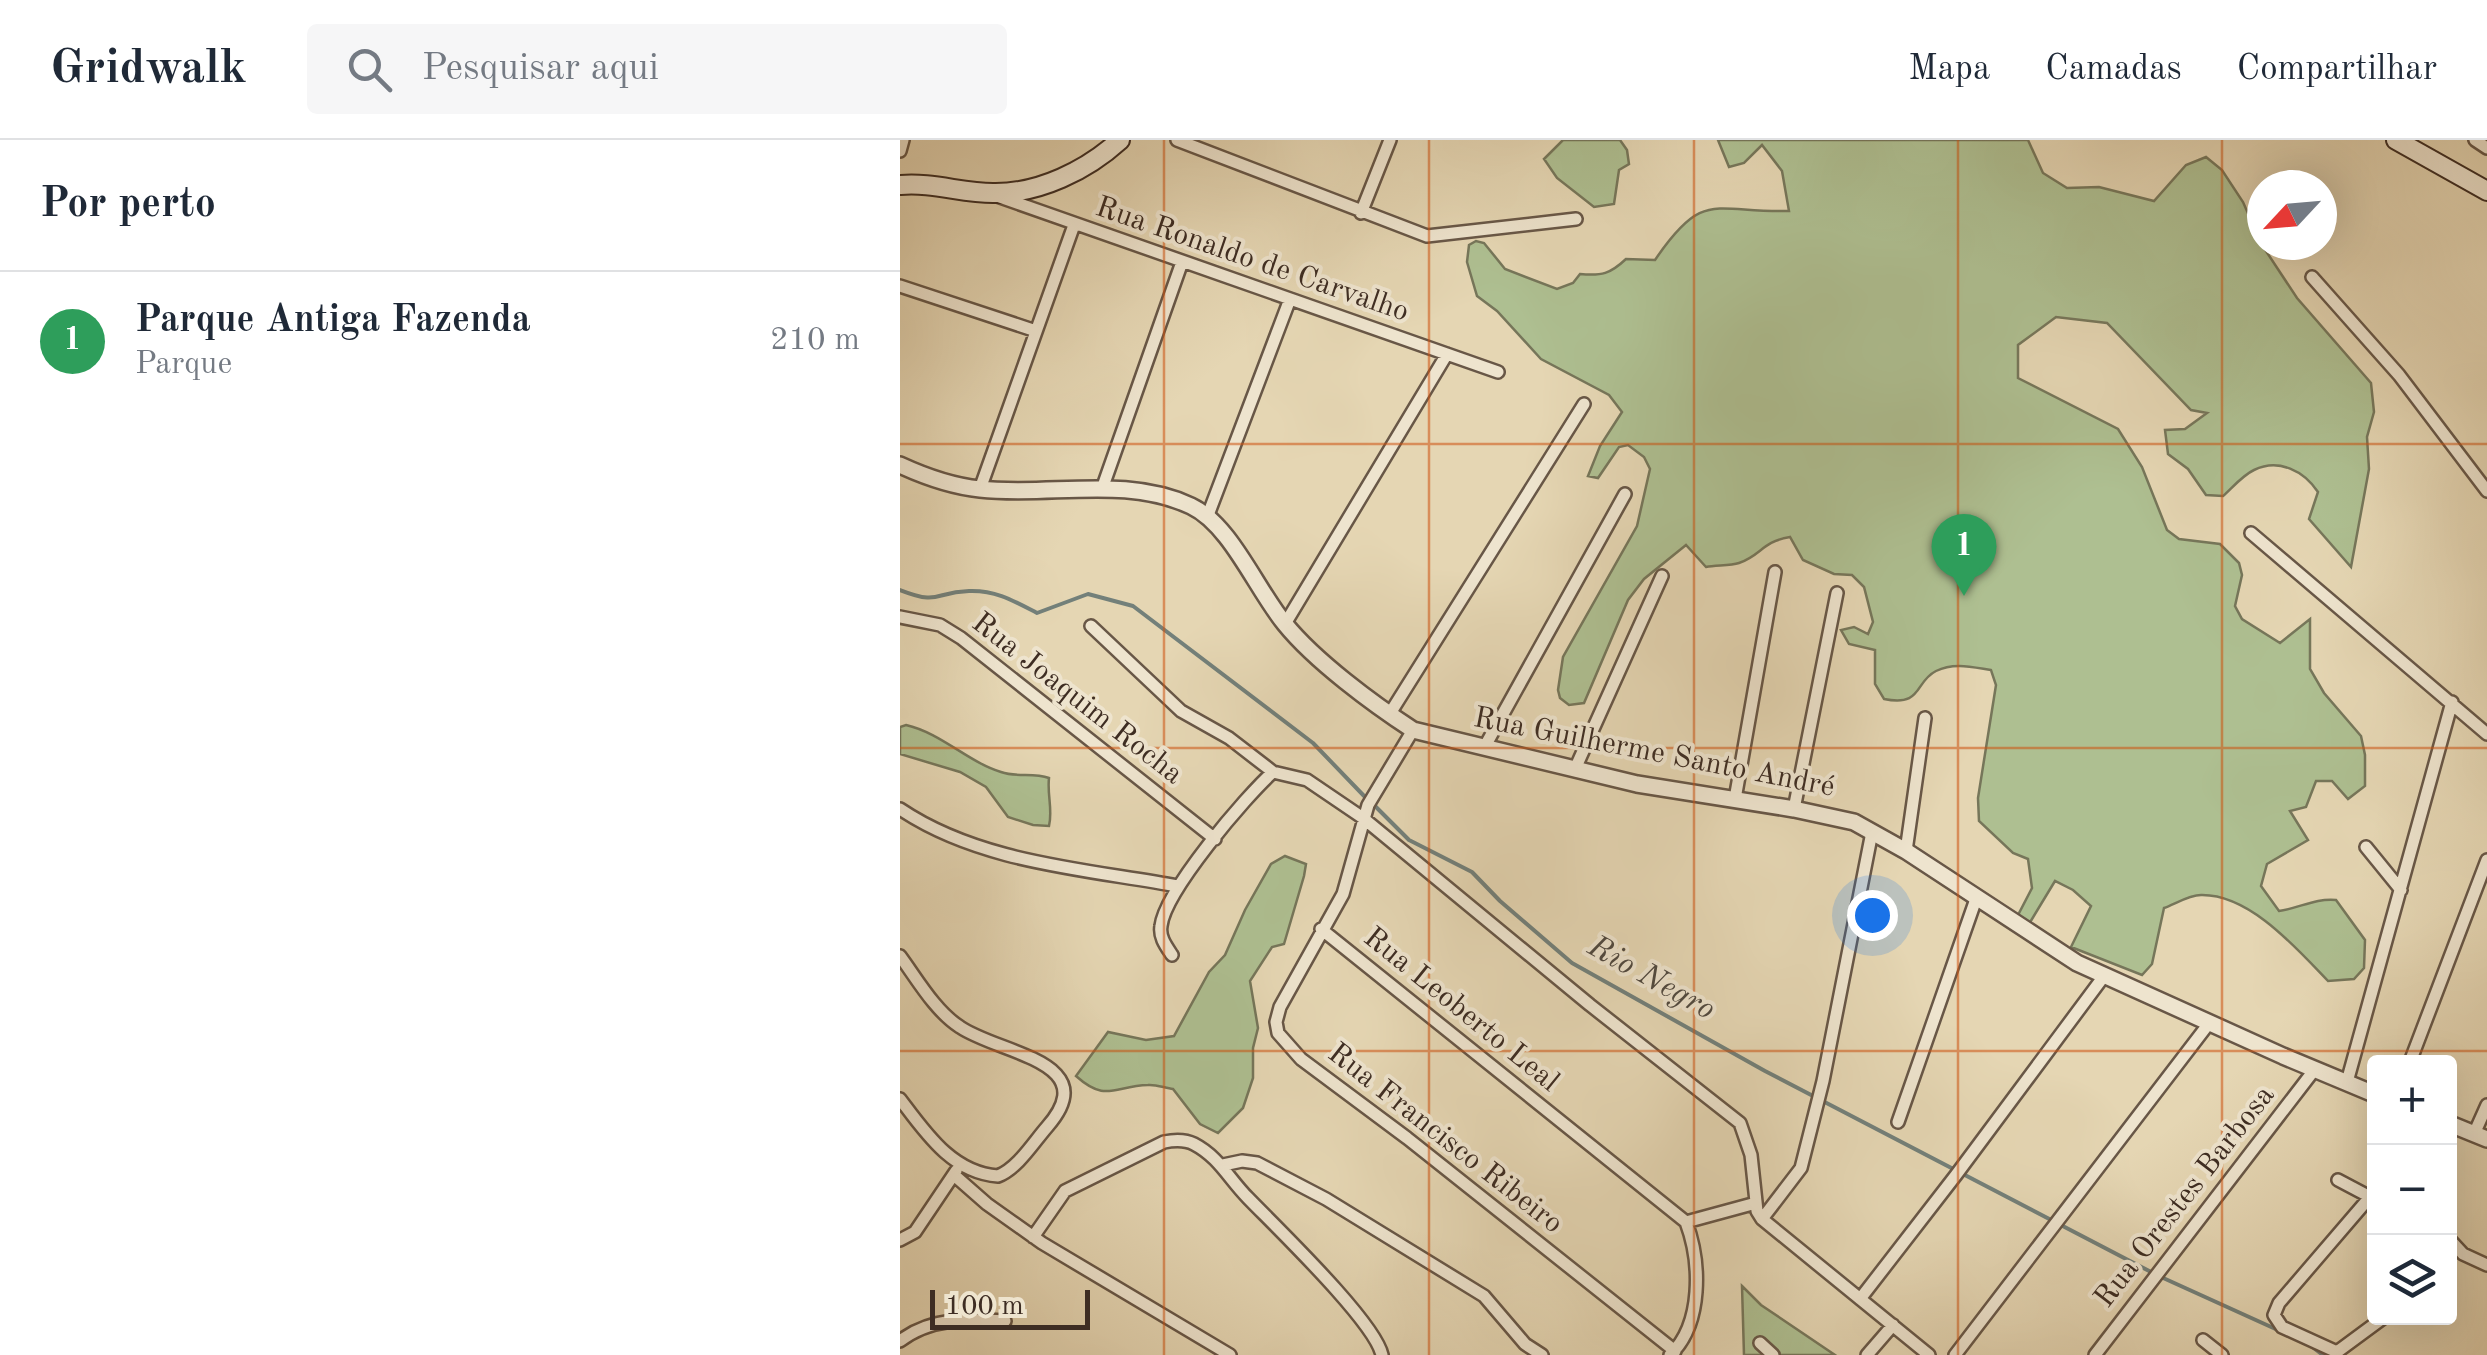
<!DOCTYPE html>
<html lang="pt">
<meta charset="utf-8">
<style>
:root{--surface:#fff;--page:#f6f6f7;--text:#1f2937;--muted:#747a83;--line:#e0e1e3;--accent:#ea580c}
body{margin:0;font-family:"Old Standard TT",serif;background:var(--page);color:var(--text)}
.controls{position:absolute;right:30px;bottom:30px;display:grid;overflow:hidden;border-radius:10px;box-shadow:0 10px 40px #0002}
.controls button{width:90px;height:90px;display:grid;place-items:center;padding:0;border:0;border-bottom:2px solid var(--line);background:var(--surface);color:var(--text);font:50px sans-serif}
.compass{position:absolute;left:1347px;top:30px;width:90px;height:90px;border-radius:50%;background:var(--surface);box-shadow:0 10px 40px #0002;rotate:244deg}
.scale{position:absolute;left:30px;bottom:25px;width:160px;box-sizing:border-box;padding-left:10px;border:5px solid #3e2d23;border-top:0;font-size:28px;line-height:35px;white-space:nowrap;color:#3e2d23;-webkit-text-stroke:8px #eee4ce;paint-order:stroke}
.you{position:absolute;left:972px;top:775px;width:35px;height:35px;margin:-25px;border:8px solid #fff;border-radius:50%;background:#1a73e8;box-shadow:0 0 0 15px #1a73e833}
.badge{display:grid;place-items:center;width:65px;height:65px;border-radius:50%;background:var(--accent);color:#fff;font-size:32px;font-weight:700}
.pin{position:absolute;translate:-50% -82px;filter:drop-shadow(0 2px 5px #0008)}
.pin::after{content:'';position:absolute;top:52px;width:35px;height:30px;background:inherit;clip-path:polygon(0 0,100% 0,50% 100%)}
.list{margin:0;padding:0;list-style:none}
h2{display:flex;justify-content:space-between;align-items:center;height:130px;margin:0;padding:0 40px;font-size:42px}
h2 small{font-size:32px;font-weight:400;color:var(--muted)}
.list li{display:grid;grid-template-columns:65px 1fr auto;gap:30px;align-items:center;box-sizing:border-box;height:140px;padding:0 40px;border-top:2px solid var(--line)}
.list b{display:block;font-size:38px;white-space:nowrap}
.list p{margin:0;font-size:32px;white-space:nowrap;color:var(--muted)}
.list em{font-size:32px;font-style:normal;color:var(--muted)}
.icon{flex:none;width:55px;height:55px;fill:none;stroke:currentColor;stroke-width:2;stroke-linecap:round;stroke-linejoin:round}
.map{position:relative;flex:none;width:1587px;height:1215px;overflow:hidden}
header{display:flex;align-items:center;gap:60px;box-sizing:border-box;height:140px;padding:0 50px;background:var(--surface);border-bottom:2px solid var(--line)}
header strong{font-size:48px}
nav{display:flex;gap:55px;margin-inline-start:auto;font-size:35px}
.search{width:700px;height:90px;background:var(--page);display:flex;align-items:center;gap:25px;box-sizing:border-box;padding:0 35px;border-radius:10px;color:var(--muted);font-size:38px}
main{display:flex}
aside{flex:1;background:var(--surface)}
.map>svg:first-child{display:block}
.green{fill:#aebf91;stroke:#76765a;stroke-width:2.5}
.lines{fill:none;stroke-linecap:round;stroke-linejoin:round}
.stream{stroke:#73807a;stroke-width:4}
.minor-casing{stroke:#685747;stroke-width:16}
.tertiary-casing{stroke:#685747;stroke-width:20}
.secondary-casing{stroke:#3e2d23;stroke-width:22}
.minor{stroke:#eee4ce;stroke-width:11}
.tertiary{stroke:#eee4ce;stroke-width:15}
.secondary{stroke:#eee4ce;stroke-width:18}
.grid{fill:none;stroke:#ce520f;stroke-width:2.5;stroke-opacity:0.55}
.labels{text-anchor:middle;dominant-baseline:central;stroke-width:8;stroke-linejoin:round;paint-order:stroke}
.street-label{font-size:30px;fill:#3e2d23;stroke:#eee4ce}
.water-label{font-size:32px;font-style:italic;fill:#504940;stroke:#eee4ce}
</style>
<header>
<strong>Gridwalk</strong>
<div class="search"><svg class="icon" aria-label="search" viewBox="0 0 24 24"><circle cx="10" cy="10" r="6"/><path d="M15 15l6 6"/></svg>Pesquisar aqui</div>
<nav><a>Mapa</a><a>Camadas</a><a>Compartilhar</a></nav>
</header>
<main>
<aside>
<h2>Por perto<small></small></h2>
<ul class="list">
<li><span class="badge" style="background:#2e9e5b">1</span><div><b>Parque Antiga Fazenda</b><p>Parque</p></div><em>210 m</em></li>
</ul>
</aside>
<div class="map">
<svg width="1587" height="1215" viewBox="0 0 1587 1215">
<rect width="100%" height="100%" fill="#e5d6b3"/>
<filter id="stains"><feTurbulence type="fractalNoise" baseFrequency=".002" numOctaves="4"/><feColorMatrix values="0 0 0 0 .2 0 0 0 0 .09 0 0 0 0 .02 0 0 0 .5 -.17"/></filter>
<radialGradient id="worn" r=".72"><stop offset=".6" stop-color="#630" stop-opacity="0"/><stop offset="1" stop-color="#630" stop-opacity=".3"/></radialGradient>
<path class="green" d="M 663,0 L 720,0 L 727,10 L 729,24 L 719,30 L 714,64 L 694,67 L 657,38 L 644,19 Z
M 818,0 L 1128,0 L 1143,33 L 1167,48 L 1199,47 L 1254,61 L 1286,25 L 1306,17 L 1322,30 L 1343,62 L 1362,105 L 1397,158 L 1471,243 L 1474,272 L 1467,297 L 1469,329 L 1451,427 L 1409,379 L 1418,352 C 1404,331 1379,318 1354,330 C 1343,335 1332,348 1323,356 L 1306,355 L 1288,329 L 1268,314 L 1265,290 L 1285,289 L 1307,273 L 1291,270 L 1207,183 L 1156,177 L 1118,205 L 1118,238 L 1218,289 L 1242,327 L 1267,390 L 1279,399 L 1320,404 L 1339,423 L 1342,435 L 1335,466 L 1342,479 L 1380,503 L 1410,479 L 1410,529 L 1424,553 L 1461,596 L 1465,615 L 1465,646 L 1448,659 L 1432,641 L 1416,641 L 1406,667 L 1390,671 L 1408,700 L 1367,724 L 1361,746 L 1379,771 C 1400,768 1415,758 1436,760 L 1465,800 L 1464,828 L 1454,839 L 1428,841 C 1397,809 1350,754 1301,755 C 1289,755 1275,764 1264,768 L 1252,824 L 1242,835 L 1171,807 L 1191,766 L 1173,750 L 1155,741 L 1129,784 L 1117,777 L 1132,748 L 1128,719 L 1113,713 L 1079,681 L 1078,658 L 1096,545 L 1091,530 C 1072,527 1054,522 1036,531 C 1014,542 1023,567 984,559 L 975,544 L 975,510 L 949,504 L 941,490 L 954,487 L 968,494 L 973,482 L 964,447 L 952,435 L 934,434 L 903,420 L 890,397 C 861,402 862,415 839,423 C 830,426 816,425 806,427 L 786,405 L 744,439 L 728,460 L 684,563 L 669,565 L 660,558 L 658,550 L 663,517 L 737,386 L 750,329 L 744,317 L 728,305 L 719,307 L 698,338 L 688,336 L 700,306 L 722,272 L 709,255 L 641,219 L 597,171 L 577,156 L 567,122 L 569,105 L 576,101 L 584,103 L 605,129 L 657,149 L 673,143 L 680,134 C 702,136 710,134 726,119 L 755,120 C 804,48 814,73 889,71 L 882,31 L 862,5 L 844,23 L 829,27 Z
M 6,585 C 41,593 68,622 101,632 C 118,638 133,632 149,638 C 147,655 153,670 149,686 L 133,685 L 108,677 L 86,647 L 60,632 L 0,614 L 0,587 Z
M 385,716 L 406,724 L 404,736 L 384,804 L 372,807 L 350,841 L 358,888 L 353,908 L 353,938 L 343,968 L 318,993 L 300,984 L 273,949 C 265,948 255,944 248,945 C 214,946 206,963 176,936 L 208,892 L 246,900 L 274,896 L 309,832 L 325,815 L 345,770 L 371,724 Z
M 842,1146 L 861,1165 L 935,1215 L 844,1215 Z"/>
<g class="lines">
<path class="stream" d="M 0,450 C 41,466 33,452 69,451 C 96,450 114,461 137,473 L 188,454 L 233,466 L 413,603 L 466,658
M 473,664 L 509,700 L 572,732 L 600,761 L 672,823 L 865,931 L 1253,1133
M 1261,1137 L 1380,1191
M 1411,1206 L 1423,1215"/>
<defs>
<path id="minor" d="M 277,0 L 527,96 L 676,79
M 1575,0 L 1587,8
M 0,11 L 3,0
M 97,56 L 598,232
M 461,73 L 490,0
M 1412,137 L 1499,235 L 1587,351
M 0,146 L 136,191
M 80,349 L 174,85
M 202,349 L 282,122
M 308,375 L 390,159
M 1351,393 L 1587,594
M 0,477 L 40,485 L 61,498 L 315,699
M 385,484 L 547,214
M 191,486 L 281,571 L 329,598 L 373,632 L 407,640 L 463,678 L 690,865 L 840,983 L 851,1015 L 857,1071 L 862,1079 L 1029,1215
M 489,575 L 684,264
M 513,590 L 468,665 L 443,754 L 380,867 L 376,882 L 378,893 L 401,919 L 507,998 L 775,1211
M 584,608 L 725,354
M 675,629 L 762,436
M 835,659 L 875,432
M 0,669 C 80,723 185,729 278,746
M 894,669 L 937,453
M 1466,707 L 1501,750
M 1006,711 L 1025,578
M 421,789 L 786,1082
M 272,815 C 266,806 259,797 261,786 C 265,751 346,656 373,632
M 0,816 C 17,839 35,871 60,887 C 99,914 205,921 147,987 C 133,1003 118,1028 98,1036 C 52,1033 25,992 0,959
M 1510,922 L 1587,720
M 1447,942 L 1552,562
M 998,982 L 1076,759
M 1574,994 L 1587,965
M 323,1025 L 342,1021 L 357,1023 L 426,1059 L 584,1156 L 625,1204 L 642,1215
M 54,1035 L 87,1064 L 142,1103 L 330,1215
M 1438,1040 L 1474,1059
M 1470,1057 L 1379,1163 L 1374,1175 L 1382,1187 L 1437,1212 L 1483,1178
M 862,1079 L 901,1028 L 923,941 L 972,692
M 786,1082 L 856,1063
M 133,1097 L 165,1051 L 264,1002 C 274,1000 284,999 294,1004 C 319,1017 329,1039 348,1058 C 376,1087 475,1182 482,1215
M 0,1100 L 15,1092 L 56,1031
M 1550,1100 L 1563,1114 L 1587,1125
M 960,1159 L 1056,1035 L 1204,836
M 1303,1200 L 1322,1215
M 0,1201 C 31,1177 68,1179 105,1181
M 860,1203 L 873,1215
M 770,1215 C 803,1184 801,1122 786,1082
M 967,1215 L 993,1185
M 1055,1215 L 1310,882
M 1195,1215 L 1415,929"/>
<path id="tertiary" d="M 0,325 C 26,337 51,346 80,349 C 149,357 225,335 291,366 C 331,385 356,449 385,484 C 415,521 473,564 513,590 L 737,644 L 894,669 L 954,682 L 1006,711 L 1177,823 L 1383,916 L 1474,954
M 1550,984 L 1587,999"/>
<path id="secondary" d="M 1496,0 L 1587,51
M 0,45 C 32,42 62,53 93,53 C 139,54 187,30 220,0"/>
</defs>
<use href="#minor" class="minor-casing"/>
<use href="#tertiary" class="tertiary-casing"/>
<use href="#secondary" class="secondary-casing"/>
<use href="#minor" class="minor"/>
<use href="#tertiary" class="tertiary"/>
<use href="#secondary" class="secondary"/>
</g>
<path class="grid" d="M 264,0 L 264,1215M 529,0 L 529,1215M 794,0 L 794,1215M 1058,0 L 1058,1215M 1322,0 L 1322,1215M 0,304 L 1587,304M 0,608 L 1587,608M 0,911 L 1587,911"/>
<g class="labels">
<g class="street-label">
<text transform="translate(352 120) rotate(19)">Rua Ronaldo de Carvalho</text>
<text transform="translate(177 559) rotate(38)">Rua Joaquim Rocha</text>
<text transform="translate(754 613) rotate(11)">Rua Guilherme Santo André</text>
<text transform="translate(561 870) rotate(39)">Rua Leoberto Leal</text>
<text transform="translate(545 999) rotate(38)">Rua Francisco Ribeiro</text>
<text transform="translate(1285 1057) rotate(-52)">Rua Orestes Barbosa</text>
</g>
<g class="water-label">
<text transform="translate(751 839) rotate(29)">Rio Negro</text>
</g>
</g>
<rect width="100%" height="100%" filter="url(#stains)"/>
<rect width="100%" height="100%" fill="url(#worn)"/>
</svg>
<div class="controls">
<button>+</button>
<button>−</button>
<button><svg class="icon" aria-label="layers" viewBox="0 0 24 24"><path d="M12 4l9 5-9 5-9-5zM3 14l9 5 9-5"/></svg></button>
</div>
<svg class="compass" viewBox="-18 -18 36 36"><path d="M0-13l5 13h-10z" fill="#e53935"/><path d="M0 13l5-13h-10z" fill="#747a83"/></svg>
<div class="scale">100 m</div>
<div class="you"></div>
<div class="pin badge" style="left:1064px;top:456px;background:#2e9e5b">1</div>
</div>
</main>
